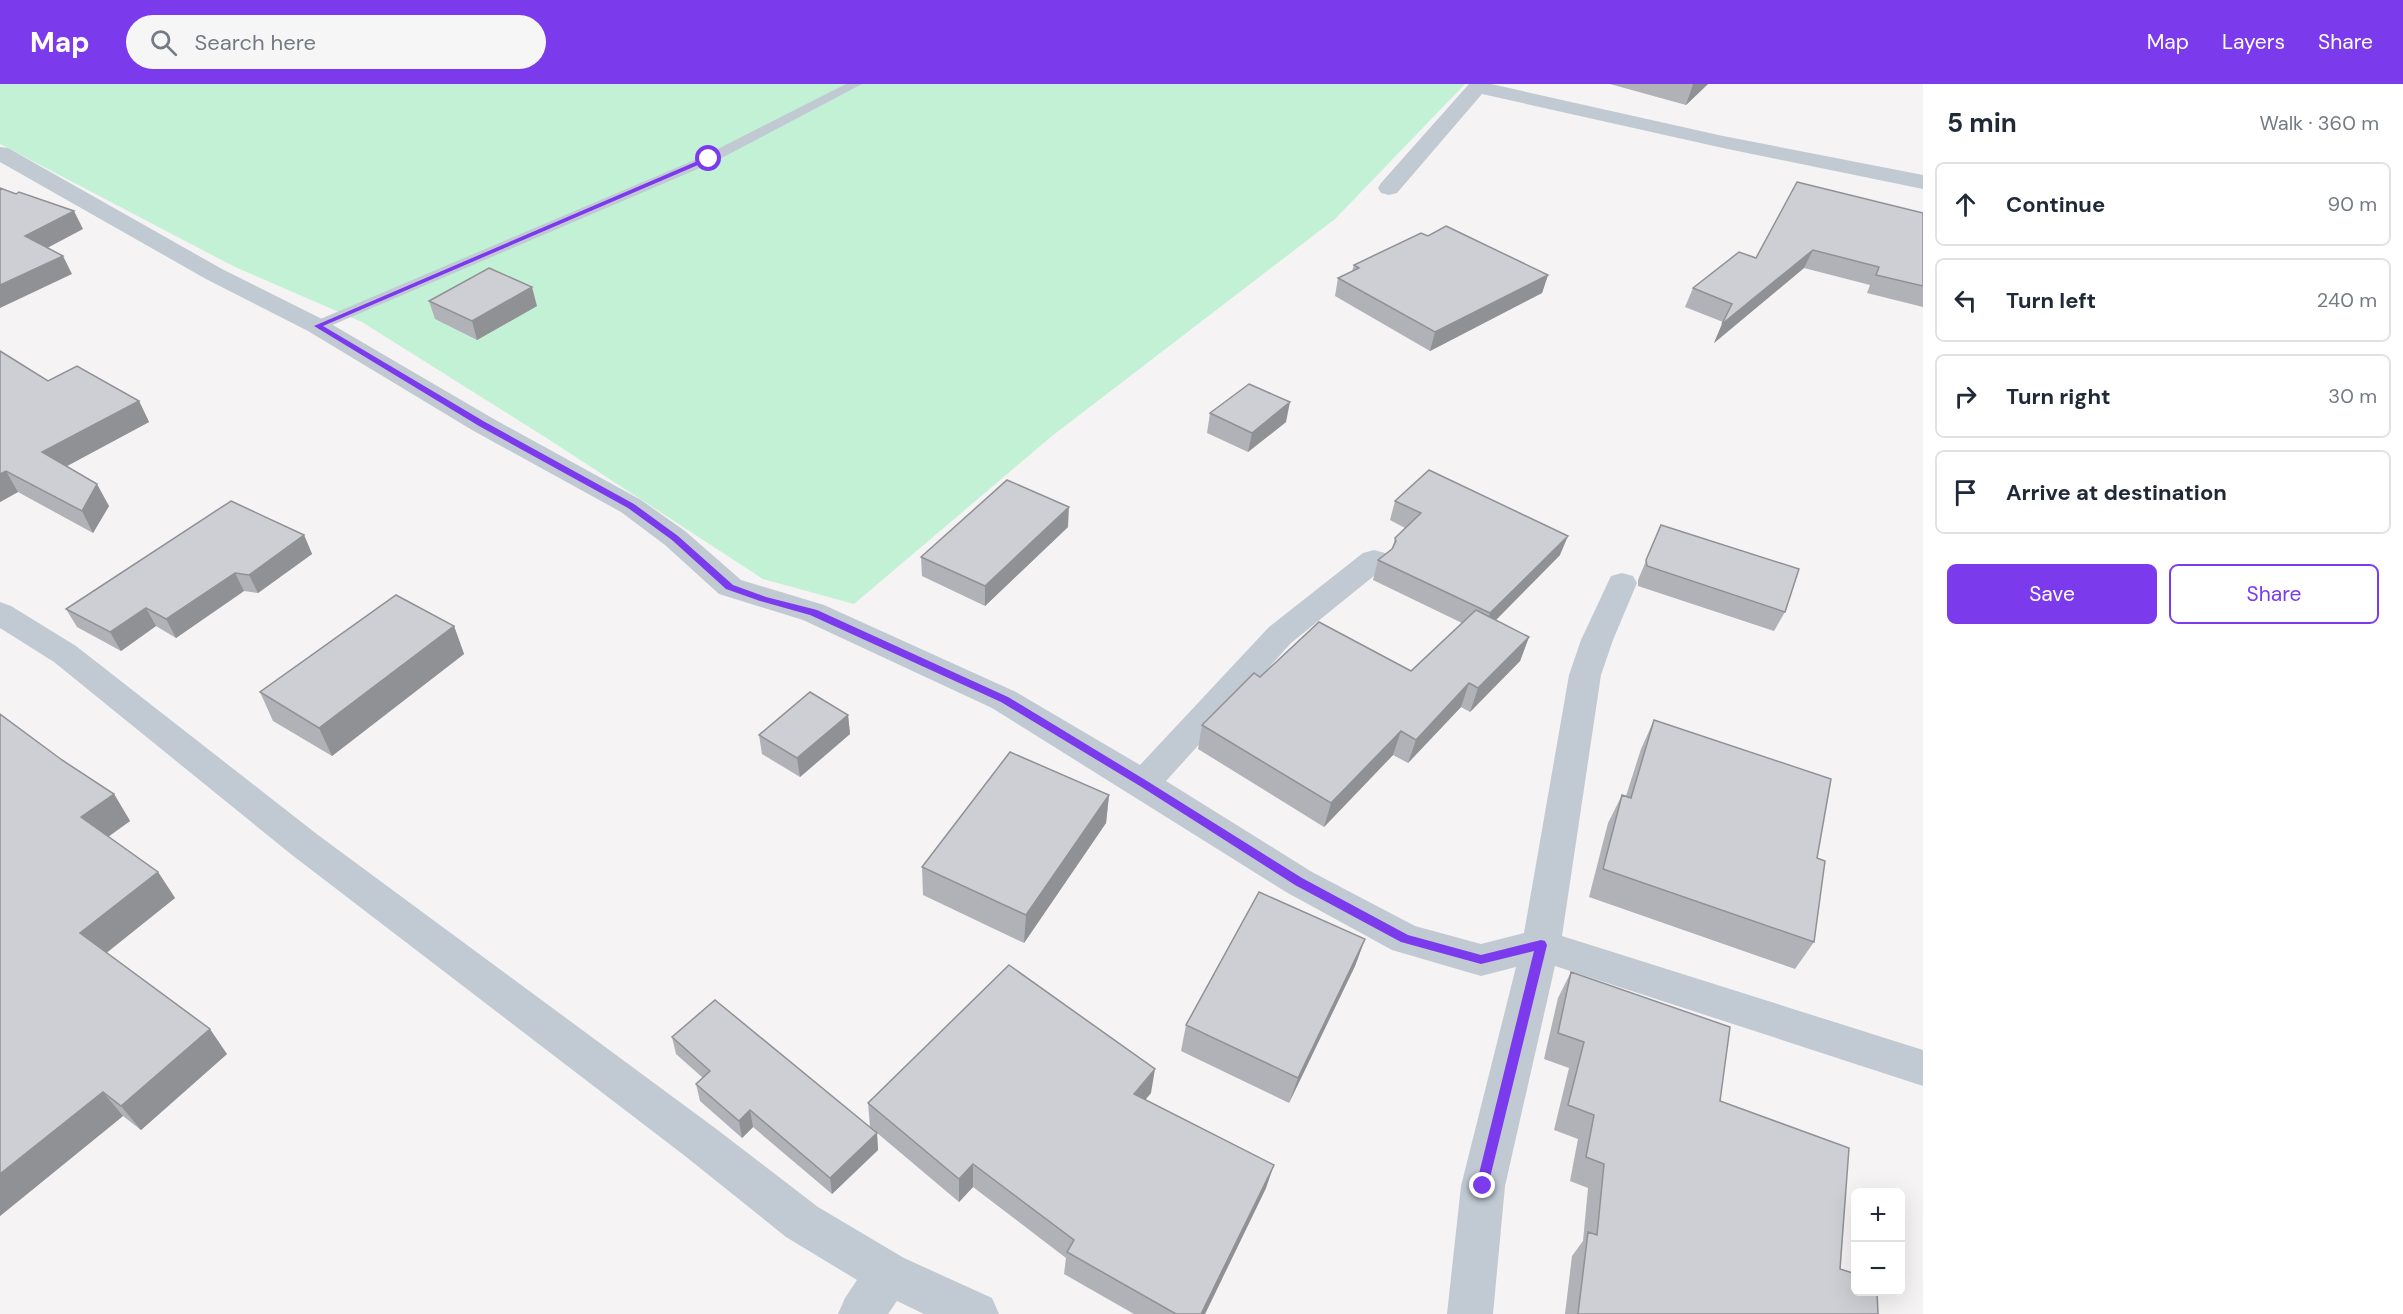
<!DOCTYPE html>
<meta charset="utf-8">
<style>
:root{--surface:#fff;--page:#f6f6f7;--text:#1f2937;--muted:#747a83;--line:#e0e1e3;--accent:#7c3aed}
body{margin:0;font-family:"DM Sans",sans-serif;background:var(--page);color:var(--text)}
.controls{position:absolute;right:18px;bottom:18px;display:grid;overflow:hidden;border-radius:9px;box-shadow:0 6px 24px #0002}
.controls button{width:54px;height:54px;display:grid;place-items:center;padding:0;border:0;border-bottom:2px solid var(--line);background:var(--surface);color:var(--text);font:30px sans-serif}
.stop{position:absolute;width:18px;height:18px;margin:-14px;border:4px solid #7c3aed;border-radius:50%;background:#fff}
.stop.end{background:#7c3aed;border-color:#fff;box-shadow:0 2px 6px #0008}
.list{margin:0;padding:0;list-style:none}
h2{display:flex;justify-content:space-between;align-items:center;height:78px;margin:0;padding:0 24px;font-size:26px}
h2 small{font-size:20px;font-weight:400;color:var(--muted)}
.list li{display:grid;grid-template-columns:39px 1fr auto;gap:18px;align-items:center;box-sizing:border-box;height:84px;margin:0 12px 12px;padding:0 12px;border:2px solid var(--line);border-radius:9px}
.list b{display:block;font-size:22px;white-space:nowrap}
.list em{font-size:20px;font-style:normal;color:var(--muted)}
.actions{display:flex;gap:12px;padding:18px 24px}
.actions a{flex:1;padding:14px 0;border:2px solid var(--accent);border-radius:9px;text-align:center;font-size:21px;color:var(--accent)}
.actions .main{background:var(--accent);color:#fff}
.icon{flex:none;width:33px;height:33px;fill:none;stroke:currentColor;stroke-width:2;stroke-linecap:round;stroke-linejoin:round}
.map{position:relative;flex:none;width:1923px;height:1230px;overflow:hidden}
header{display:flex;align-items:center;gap:36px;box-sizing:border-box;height:84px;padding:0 30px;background:var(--accent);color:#fff}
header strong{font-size:28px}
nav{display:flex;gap:33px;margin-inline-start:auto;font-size:21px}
.search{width:420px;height:54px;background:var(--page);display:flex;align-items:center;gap:15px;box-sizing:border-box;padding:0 21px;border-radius:33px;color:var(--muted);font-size:22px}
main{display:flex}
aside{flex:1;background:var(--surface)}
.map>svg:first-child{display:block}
.green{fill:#c3f1d5}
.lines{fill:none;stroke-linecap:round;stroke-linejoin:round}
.service{fill:#c1cad2;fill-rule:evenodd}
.minor{fill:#c1cad2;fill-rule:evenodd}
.wall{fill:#b0b2b7}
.shaded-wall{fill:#909195}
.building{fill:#cdcfd5;stroke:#909195;stroke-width:1.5}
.route{fill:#7c3aed}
</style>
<header>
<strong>Map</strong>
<div class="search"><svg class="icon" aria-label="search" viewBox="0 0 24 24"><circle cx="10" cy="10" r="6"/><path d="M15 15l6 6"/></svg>Search here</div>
<nav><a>Map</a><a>Layers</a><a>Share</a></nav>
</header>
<main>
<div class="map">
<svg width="1923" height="1230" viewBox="0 0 1923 1230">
<rect width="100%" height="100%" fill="#f5f3f3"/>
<path class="green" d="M 0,0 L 1465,0 L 1335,135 L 1052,352 L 854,520 L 763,495 L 545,353 L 362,238 L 235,183 L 0,60 Z"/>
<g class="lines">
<path class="service" d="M 846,0 L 862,0 L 714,78 L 323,245 L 317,247 L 309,242 L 311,239 L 704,72 Z"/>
<path class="minor" d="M 1469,0 L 1491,0 L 1723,52 L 1923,91 L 1923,105 L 1723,64 L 1482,10 L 1397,109 L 1389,111 L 1381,109 L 1378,104 L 1381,99 Z
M 0,63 L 8,64 L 222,185 L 326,237 L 492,334 L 641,416 L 685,447 L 741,496 L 824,521 L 1016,608 L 1140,681 L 1269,543 L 1363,469 L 1374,466 L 1385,469 L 1389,476 L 1385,483 L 1291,559 L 1166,697 L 1312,788 L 1415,842 L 1481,860 L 1524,849 L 1569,591 L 1581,556 L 1611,492 L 1622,489 L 1633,492 L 1637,499 L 1613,556 L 1601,591 L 1562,852 L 1923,966 L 1923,1002 L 1555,882 L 1505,1102 L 1493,1230 L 1447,1230 L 1461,1102 L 1516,883 L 1481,892 L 1392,866 L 1286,808 L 992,624 L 803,536 L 719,510 L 665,461 L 621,428 L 472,346 L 308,247 L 206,195 L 0,78 Z
M 0,518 L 11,522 L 76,562 L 318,751 L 715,1044 L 818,1123 L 904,1174 L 992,1214 L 999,1230 L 924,1230 L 897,1217 L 888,1230 L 838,1230 L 845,1214 L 857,1196 L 786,1153 L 685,1072 L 292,771 L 54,578 L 0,544 Z"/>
</g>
<path class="wall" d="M 1610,0 L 1708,0 L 1686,21 Z
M 1923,129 L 1923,223 L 1867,209 L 1870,201 L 1804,184 L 1714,259 L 1723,238 L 1685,223 L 1693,204 L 1756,174 Z
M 1428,152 L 1548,191 L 1542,209 L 1430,267 L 1335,212 L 1338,194 L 1352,187 L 1354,181 Z
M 429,217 L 537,222 L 477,256 L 435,235 Z
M 0,267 L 48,297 L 139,317 L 149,338 L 67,382 L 109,422 L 93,449 L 18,408 L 0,418 Z
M 1210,329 L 1286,338 L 1248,368 L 1207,349 Z
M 1395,417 L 1560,471 L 1496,536 L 1529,553 L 1520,577 L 1470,628 L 1461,623 L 1408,679 L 1393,671 L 1324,743 L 1198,665 L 1202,641 L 1260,593 L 1411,587 L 1462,539 L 1373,496 L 1378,476 L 1392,465 L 1395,454 L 1405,444 L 1390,436 Z
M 1661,441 L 1785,528 L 1774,547 L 1638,502 L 1638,496 Z
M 1068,443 L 985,522 L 922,492 L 921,473 Z
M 304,451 L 312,470 L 258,509 L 244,507 L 176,554 L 156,542 L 121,567 L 77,543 L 66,525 Z
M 454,542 L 464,570 L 332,672 L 273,637 L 260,608 Z
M 848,631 L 850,650 L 800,693 L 762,670 L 759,651 Z
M 1654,636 L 1817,774 L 1814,858 L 1795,885 L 1589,813 L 1608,739 L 1622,711 L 1626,712 L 1641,665 Z
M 62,676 L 114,710 L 130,737 L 108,753 L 158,788 L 175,814 L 106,868 L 227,970 L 141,1046 L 123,1032 L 0,1132 Z
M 1109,711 L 1106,739 L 1024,859 L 923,811 L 922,783 Z
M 1365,855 L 1355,882 L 1289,1019 L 1181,967 L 1186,941 Z
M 1571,888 L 1720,1017 L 1840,1185 L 1878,1230 L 1565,1230 L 1572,1172 L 1583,1157 L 1588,1104 L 1570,1097 L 1578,1055 L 1554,1046 L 1569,984 L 1544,975 L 1558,914 Z
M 672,953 L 877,1049 L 878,1066 L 832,1110 L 753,1043 L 742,1054 L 700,1017 L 696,1000 L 703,994 L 676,970 Z
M 1151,1009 L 1145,1016 L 1266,1104 L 1205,1230 L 1134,1230 L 1064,1190 L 1066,1174 L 973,1103 L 959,1118 L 870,1043 L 868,1019 Z"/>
<path class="shaded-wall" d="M 1693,0 L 1708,0 L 1686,21 Z
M 74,127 L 83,145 L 34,171 L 25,152 Z
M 1813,166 L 1804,184 L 1714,259 L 1722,240 Z
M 63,172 L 72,190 L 0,224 L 0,201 Z
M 1548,191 L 1542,209 L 1430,267 L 1435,248 Z
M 532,203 L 537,222 L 477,256 L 472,237 Z
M 139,317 L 149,338 L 54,389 L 42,368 Z
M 1290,318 L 1286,338 L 1248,368 L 1252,349 Z
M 6,387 L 18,408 L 0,418 L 0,390 Z
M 97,400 L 109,422 L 93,449 L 82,427 Z
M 1069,423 L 1068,443 L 985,522 L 985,502 Z
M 304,451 L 312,470 L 258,509 L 249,491 Z
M 1568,452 L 1560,471 L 1483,549 L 1490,529 Z
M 235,489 L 244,507 L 176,554 L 166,535 Z
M 146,524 L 156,542 L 121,567 L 110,548 Z
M 454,542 L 464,570 L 332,672 L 319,644 Z
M 1529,553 L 1520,577 L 1470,628 L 1478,604 Z
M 1469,599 L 1461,623 L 1408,679 L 1416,656 Z
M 848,631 L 850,650 L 800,693 L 797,674 Z
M 1401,647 L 1393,671 L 1324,743 L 1331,719 Z
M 114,710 L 130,737 L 98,760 L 81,733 Z
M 1109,711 L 1106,739 L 1024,859 L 1026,831 Z
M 158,788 L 175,814 L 99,875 L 80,849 Z
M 1365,855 L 1355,882 L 1289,1019 L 1298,994 Z
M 210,945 L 227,970 L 141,1046 L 121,1022 Z
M 1155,985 L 1151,1009 L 1130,1034 L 1134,1010 Z
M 103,1008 L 123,1032 L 0,1132 L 0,1090 Z
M 750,1026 L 753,1043 L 742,1054 L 739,1037 Z
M 877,1049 L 878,1066 L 832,1110 L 830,1094 Z
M 973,1080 L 973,1103 L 959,1118 L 959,1095 Z
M 1274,1081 L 1266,1104 L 1205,1230 L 1201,1230 Z"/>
<path class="building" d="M 1797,98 L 1923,129 L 1923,202 L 1876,191 L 1879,183 L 1813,166 L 1722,240 L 1732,220 L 1693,204 L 1739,168 L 1756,174 Z
M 0,104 L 16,110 L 19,108 L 74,127 L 25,152 L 63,172 L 0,201 Z
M 1446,142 L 1548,191 L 1435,248 L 1338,194 L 1359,184 L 1354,181 L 1421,149 L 1428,152 Z
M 489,184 L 532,203 L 472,237 L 429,217 Z
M 0,267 L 48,297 L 77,282 L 139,317 L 42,368 L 97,400 L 82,427 L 6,387 L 0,390 Z
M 1249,300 L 1290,318 L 1252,349 L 1210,329 Z
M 1429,386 L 1568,452 L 1490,529 L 1378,476 L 1392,465 L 1396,457 L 1395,454 L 1421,429 L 1395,417 Z
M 1007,396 L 1069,423 L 985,502 L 921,473 Z
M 231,417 L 304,451 L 249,491 L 235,489 L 166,535 L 146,524 L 110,548 L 66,525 Z
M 1661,441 L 1799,485 L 1785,528 L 1647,482 L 1646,476 Z
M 396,511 L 454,542 L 319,644 L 260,608 Z
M 1476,526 L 1529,553 L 1478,604 L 1469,599 L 1416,656 L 1401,647 L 1331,719 L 1202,641 L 1254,589 L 1260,593 L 1319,538 L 1411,587 Z
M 810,608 L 848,631 L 797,674 L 759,651 Z
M 0,630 L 62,676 L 114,710 L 81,733 L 158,788 L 80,849 L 210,945 L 121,1022 L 103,1008 L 0,1090 Z
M 1654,636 L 1831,695 L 1817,774 L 1825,777 L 1814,858 L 1603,785 L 1622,711 L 1631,714 Z
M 1010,668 L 1109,711 L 1026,831 L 922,783 Z
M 1259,808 L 1365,855 L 1298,994 L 1186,941 Z
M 1009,881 L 1155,985 L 1134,1010 L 1274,1081 L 1201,1230 L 1176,1230 L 1067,1168 L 1074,1156 L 973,1080 L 959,1095 L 868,1019 Z
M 1571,888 L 1730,943 L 1720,1017 L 1849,1064 L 1840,1185 L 1856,1190 L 1856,1208 L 1877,1208 L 1878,1230 L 1578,1230 L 1588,1148 L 1597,1151 L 1604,1080 L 1586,1073 L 1594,1031 L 1568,1021 L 1584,958 L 1558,949 Z
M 715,916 L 877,1049 L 830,1094 L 750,1026 L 739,1037 L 696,1000 L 710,987 L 672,953 Z"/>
<path class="route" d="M 707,73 L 712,75 L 323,242 L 485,338 L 634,420 L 678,452 L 733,501 L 766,513 L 817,526 L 1008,613 L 1147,697 L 1302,794 L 1408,851 L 1481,871 L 1541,856 L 1545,857 L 1547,861 L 1487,1106 L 1483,1108 L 1478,1106 L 1476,1102 L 1534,867 L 1481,880 L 1401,858 L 1295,801 L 1140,702 L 1001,618 L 810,531 L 760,517 L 726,505 L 672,456 L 628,424 L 479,342 L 314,242 Z"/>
</svg>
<div class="controls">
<button>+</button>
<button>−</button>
</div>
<div class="stop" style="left:709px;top:75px"></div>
<div class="stop end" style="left:1483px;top:1102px"></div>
</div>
<aside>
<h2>5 min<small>Walk · 360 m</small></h2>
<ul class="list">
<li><svg class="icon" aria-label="ahead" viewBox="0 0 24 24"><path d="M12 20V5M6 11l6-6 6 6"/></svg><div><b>Continue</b></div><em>90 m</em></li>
<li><svg class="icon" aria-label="left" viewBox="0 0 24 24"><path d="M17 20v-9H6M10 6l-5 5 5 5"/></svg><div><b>Turn left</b></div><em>240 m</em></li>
<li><svg class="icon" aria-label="right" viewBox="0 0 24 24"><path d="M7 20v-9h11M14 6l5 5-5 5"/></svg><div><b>Turn right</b></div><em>30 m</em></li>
<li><svg class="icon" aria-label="arrive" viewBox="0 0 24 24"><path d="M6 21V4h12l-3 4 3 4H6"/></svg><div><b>Arrive at destination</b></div></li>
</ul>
<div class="actions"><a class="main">Save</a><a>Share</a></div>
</aside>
</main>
